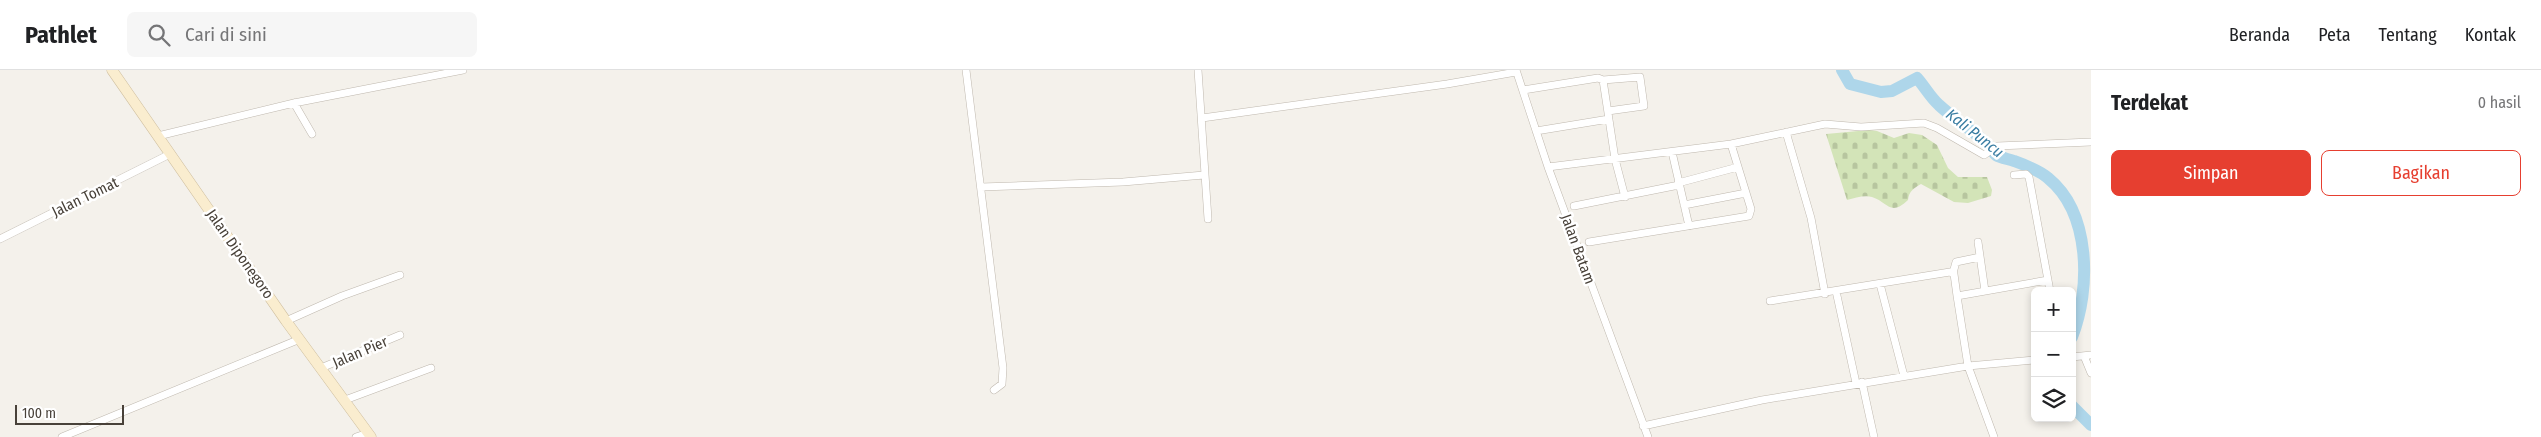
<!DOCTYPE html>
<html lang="id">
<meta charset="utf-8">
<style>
:root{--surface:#fff;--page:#f6f6f6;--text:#202124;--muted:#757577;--line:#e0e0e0;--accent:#e63f30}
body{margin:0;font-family:"Fira Sans Condensed",sans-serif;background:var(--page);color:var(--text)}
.controls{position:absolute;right:15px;bottom:15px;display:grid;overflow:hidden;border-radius:8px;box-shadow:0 2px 8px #0003}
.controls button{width:45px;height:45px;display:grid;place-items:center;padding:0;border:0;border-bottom:1px solid var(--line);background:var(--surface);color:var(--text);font:25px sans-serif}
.scale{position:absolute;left:15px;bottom:12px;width:109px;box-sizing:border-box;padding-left:5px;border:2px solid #484139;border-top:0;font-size:14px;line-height:18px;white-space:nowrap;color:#484139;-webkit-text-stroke:4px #fff;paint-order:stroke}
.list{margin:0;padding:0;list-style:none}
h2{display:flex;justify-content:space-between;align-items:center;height:65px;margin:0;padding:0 20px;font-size:21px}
h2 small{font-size:16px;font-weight:400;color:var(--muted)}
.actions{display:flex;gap:10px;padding:15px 20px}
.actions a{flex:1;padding:11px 0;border:1px solid var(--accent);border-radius:8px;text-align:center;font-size:18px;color:var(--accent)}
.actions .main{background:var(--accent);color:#fff}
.icon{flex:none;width:28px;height:28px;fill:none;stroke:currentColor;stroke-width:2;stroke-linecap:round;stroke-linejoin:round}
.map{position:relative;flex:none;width:2091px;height:367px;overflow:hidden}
header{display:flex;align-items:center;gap:30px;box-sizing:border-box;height:70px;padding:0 25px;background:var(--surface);border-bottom:1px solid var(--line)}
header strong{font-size:24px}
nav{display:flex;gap:28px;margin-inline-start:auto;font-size:18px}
.search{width:350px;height:45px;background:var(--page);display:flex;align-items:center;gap:12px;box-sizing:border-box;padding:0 18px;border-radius:8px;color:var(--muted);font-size:19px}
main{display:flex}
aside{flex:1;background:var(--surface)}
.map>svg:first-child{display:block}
.cemetery{fill:url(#cemetery-stones)}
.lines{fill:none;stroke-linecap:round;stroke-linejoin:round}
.river{stroke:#aed6ea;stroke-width:12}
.street-casing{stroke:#bfb8ae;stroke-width:8}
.secondary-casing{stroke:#cfbf9f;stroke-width:11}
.street{stroke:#fff;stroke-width:7}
.secondary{stroke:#faedcf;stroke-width:10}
.labels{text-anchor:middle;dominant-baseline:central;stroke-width:5;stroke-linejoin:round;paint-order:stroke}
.street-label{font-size:15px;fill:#484139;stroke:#fff}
.water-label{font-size:16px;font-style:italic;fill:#3a7da2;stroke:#fff}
</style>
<header>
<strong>Pathlet</strong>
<div class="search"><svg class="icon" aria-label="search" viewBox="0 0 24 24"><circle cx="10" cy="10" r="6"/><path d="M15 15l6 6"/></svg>Cari di sini</div>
<nav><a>Beranda</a><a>Peta</a><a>Tentang</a><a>Kontak</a></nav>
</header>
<main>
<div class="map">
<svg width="2091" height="367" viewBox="0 0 2091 367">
<defs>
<pattern id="cemetery-stones" width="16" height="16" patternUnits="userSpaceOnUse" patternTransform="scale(1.25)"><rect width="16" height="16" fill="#d3e4b8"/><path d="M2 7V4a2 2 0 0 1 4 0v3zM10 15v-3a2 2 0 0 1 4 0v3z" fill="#b7c59f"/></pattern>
</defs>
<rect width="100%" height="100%" fill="#f4f1eb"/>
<path class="cemetery" d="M 1869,60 L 1877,61 L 1894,68 L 1909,63 L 1922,65 L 1937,75 L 1948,98 L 1958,107 L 1987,107 L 1992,120 L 1991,126 L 1968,133 L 1954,132 L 1921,114 C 1914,118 1909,121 1908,130 C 1890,147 1888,132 1872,127 C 1864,125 1855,128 1847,130 L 1826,64 Z"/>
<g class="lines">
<path class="river" d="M 1842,0 L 1850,14 L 1881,22 L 1892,21 L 1917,8 C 1925,17 1930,27 1939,35 C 1954,49 1971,59 1986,73 C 1990,76 1992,82 1996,85 C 2001,88 2009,89 2014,91 C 2025,95 2039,100 2048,108 C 2091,143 2091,219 2072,267
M 2072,336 L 2091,355"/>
<defs>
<path id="street" d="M 966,0 L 1003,298 L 1002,314 L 994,320
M 1198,0 L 1208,149
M 1516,0 L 1548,97 L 1648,367
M 1603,10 L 1615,89 L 1625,127
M 1523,20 L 1598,8 L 1603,10 L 1640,7 L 1644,36 L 1608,41
M 294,33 L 312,64
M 1202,48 L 1447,14 L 1516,2
M 1536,61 L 1609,49
M 1786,62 L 1811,148 L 1825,224
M 158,66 L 294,33 L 463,0
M 1672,82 L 1689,156
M 1548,97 L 1731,74 L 1825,54 L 1861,57 L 1924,53 L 1937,58 L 1984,85 L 1997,76 L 2091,72
M 2014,105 L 2026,104 L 2029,107 L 2050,221
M 1678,113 L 1738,97
M 981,117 L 1123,112 L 1204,105
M 1684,135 L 1746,123
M 1574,136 L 1679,115
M 0,169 L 170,84
M 1589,172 L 1749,146 L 1751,139 L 1731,74
M 1978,172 L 1985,221
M 1953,203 L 1956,192 L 1980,187
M 1880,214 L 1904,306
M 1836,221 L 1856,313
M 1957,226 L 1968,296 L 2035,290
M 1770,231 L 1950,202 L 1954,204 L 1957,226 L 2048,210
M 286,251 L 342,226 L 400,205
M 2084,286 L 2091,303
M 2072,287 L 2091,285
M 321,298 L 400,265
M 1862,312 L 1874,367
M 345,330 L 431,298
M 1643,356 L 1762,330 L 1968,296 L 1994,367
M 62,367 L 300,269
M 356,367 L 368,363"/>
<path id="secondary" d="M 112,0 L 286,251 L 371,367"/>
</defs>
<use href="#street" class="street-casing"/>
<use href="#secondary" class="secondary-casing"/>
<use href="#street" class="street"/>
<use href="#secondary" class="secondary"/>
</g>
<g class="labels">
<g class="street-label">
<text transform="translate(85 127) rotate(-26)">Jalan Tomat</text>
<text transform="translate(1578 179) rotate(70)">Jalan Batam</text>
<text transform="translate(240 184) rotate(55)">Jalan Diponegoro</text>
<text transform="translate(360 282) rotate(-23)">Jalan Pier</text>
</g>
<g class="water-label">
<text transform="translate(1975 63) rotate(38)">Kali Puncu</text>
</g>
</g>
</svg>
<div class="controls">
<button>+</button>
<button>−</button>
<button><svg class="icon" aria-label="layers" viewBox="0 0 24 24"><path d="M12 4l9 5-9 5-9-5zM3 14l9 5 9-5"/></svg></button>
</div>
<div class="scale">100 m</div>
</div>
<aside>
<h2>Terdekat<small>0 hasil</small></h2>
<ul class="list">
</ul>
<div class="actions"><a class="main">Simpan</a><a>Bagikan</a></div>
</aside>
</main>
